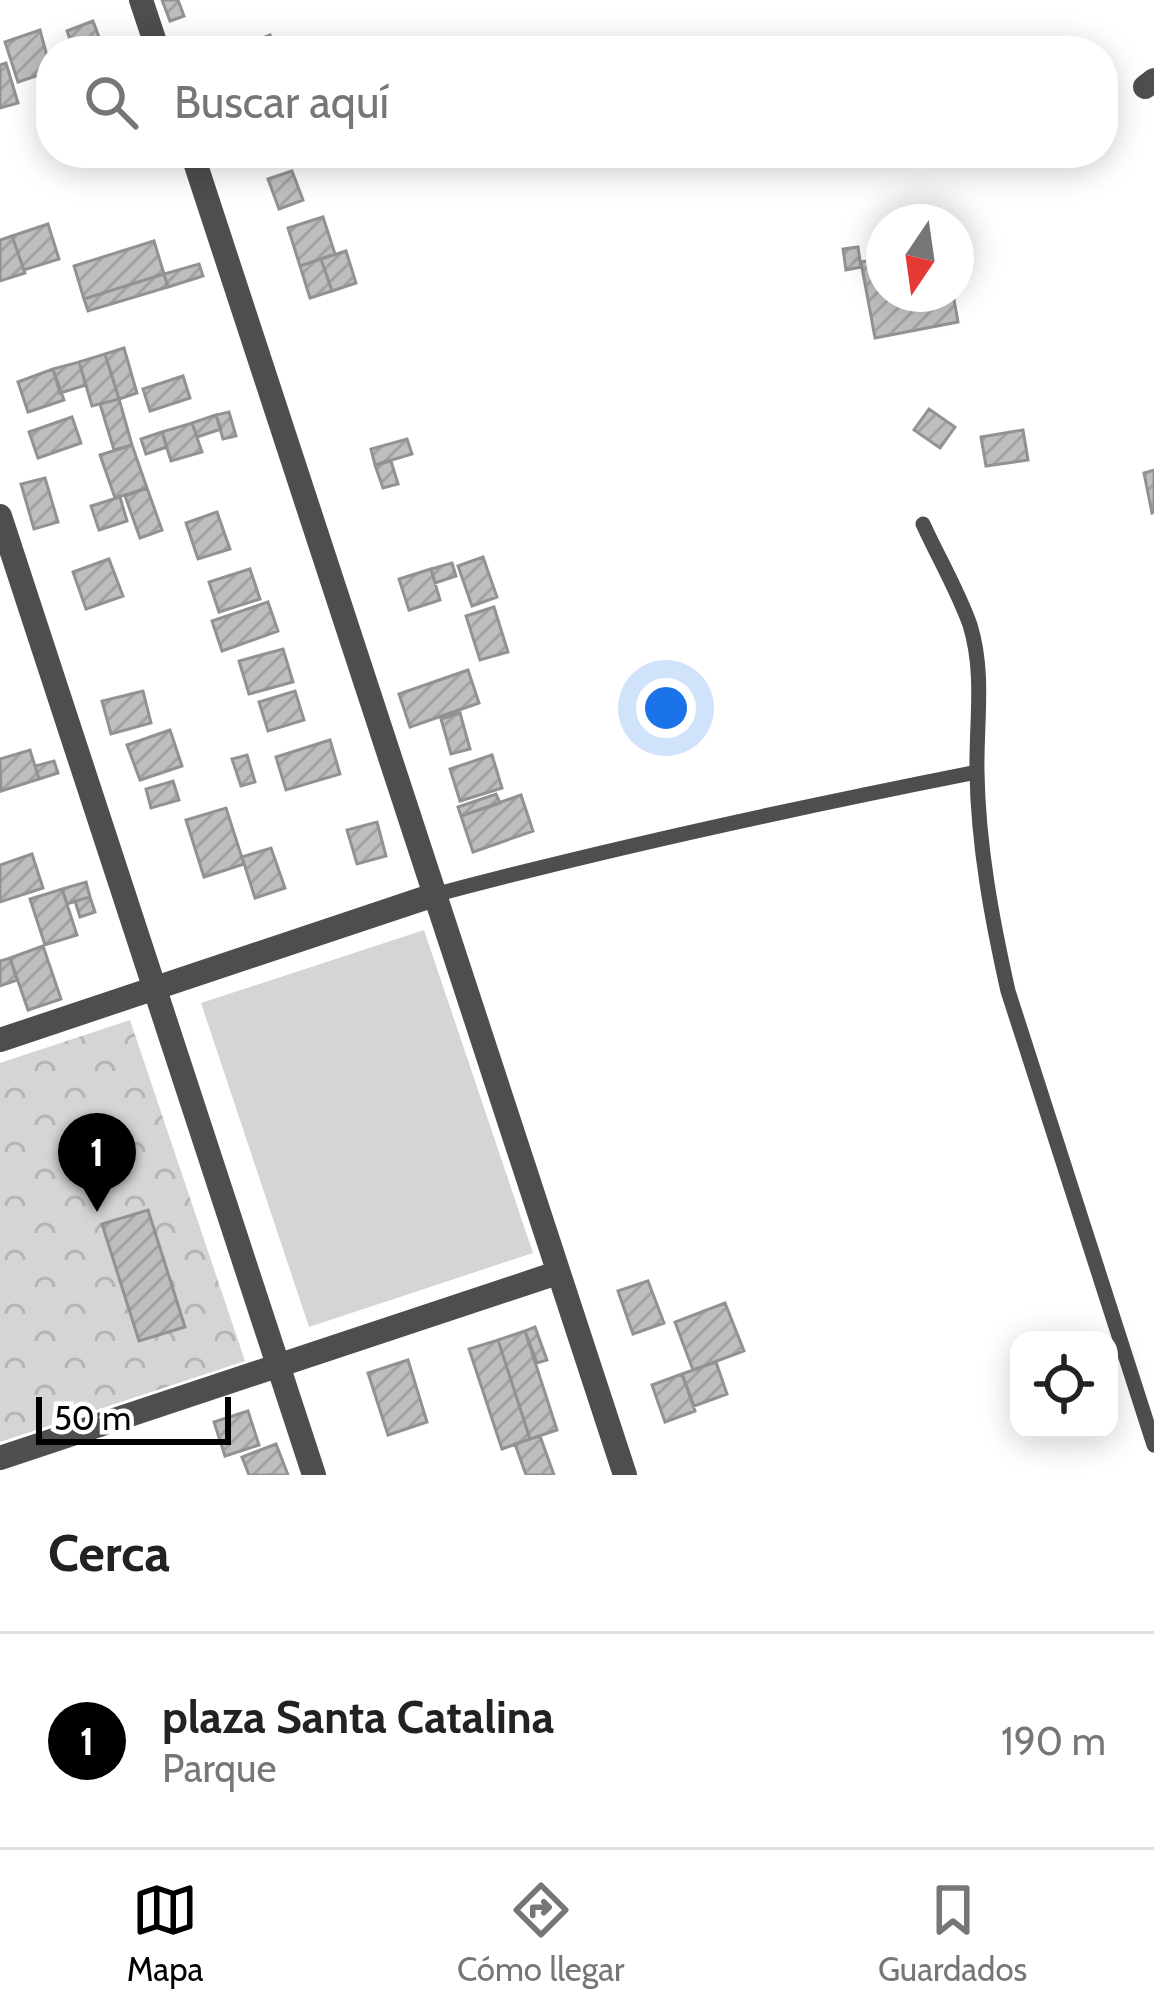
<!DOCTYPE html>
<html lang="es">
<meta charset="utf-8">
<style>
:root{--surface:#fff;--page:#f2f2f2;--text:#222;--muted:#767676;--line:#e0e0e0;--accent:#000}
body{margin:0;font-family:Cabin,sans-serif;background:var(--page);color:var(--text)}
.controls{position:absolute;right:36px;bottom:36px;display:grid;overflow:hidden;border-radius:24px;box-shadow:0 6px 30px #0003}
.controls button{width:108px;height:108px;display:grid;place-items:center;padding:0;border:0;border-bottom:3px solid var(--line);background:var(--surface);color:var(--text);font:60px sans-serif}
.compass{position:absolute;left:866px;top:204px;width:108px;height:108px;border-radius:50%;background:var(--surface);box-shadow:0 6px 30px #0003;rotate:193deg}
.scale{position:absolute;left:36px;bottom:30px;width:195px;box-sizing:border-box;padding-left:12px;border:6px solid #000;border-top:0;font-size:33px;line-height:42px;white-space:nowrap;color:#000;-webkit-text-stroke:9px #fff;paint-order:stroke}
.you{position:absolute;left:666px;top:708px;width:42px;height:42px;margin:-30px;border:9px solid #fff;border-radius:50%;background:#1a73e8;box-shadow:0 0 0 18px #1a73e833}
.badge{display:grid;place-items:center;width:78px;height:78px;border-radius:50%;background:var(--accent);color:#fff;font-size:39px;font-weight:700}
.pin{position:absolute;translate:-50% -99px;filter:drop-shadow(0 3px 6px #0008)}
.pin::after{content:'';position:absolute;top:63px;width:42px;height:36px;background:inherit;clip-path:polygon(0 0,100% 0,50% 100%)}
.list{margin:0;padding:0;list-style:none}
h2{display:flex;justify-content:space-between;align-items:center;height:156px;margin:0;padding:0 48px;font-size:51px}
h2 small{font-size:39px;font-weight:400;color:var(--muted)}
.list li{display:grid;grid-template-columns:78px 1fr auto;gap:36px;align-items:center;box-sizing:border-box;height:216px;padding:0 48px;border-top:3px solid var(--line)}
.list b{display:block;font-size:45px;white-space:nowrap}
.list p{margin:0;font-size:39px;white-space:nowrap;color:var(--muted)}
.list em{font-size:39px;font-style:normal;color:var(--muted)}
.icon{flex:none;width:66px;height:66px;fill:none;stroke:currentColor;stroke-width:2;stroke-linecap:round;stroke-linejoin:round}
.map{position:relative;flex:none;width:1154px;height:1475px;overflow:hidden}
.search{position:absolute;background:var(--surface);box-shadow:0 6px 30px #0003;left:36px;right:36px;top:36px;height:132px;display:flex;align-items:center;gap:30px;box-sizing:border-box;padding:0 42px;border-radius:48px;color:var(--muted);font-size:45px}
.sheet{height:372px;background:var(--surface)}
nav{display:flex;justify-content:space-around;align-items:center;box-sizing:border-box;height:168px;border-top:3px solid var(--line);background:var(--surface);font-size:33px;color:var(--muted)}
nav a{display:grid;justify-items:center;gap:6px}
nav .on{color:var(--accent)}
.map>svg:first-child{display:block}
.park{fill:url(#park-crowns)}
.pitch{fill:#d5d5d5}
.building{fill:url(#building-hatch);stroke:#929292;stroke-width:3}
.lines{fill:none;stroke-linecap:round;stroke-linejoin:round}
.lane{stroke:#4e4e4e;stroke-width:15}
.street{stroke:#4e4e4e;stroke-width:24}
</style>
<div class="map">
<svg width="1154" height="1475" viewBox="0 0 1154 1475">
<defs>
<pattern id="park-crowns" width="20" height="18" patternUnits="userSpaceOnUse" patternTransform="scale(3)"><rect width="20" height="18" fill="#d5d5d5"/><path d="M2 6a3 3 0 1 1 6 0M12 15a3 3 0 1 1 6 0" fill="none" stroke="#b5b5b5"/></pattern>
<pattern id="building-hatch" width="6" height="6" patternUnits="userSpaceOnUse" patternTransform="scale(3)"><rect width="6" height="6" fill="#bebebe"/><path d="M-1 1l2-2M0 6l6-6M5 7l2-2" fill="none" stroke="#a2a2a2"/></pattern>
</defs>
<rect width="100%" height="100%" fill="#fff"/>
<path class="park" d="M 130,1020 L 245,1361 L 0,1442 L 0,1063 Z"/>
<path class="pitch" d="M 424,930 L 533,1253 L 309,1327 L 201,1003 Z"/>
<path class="building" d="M 162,0 L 178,0 L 184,16 L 170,21 Z
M 93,21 L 103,48 L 74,51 L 67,31 Z
M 40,30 L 51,71 L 18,82 L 5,42 Z
M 270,35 L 277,51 L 230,51 Z
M 6,63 L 18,103 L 0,108 L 0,65 Z
M 292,171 L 303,200 L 279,209 L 268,179 Z
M 323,217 L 335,254 L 300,266 L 288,228 Z
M 48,224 L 59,259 L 24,270 L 12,236 Z
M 12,236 L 25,273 L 0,281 L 0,240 Z
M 154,241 L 164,274 L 84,299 L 74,266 Z
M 858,247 L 861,267 L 846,270 L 843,249 Z
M 346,251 L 356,283 L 332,291 L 321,259 Z
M 884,258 L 884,294 L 953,294 L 958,322 L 875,338 L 861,262 Z
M 321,259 L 332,291 L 310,298 L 300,266 Z
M 199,264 L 203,276 L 168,287 L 164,274 Z
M 164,274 L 168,287 L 88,311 L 84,299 Z
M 124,348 L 137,393 L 119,399 L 105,354 Z
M 105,354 L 119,399 L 92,406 L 79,362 Z
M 79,362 L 86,385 L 60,393 L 53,369 Z
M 53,369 L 64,400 L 28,412 L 18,382 Z
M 183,376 L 190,398 L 150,411 L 143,389 Z
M 119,399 L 132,445 L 114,450 L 100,404 Z
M 929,409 L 955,427 L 940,448 L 914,430 Z
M 229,412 L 236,436 L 223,439 L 216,415 Z
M 216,415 L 221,429 L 197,437 L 192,423 Z
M 72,417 L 81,443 L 38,458 L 29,432 Z
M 192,423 L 202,452 L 171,461 L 162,432 Z
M 1023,430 L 1028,460 L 986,466 L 981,437 Z
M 162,432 L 167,447 L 146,454 L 141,439 Z
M 407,439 L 412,454 L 375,465 L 371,449 Z
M 132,445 L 147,488 L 115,498 L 100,455 Z
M 391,461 L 398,484 L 383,488 L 375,465 Z
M 1154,470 L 1154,512 L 1152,513 L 1144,473 Z
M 45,478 L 58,522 L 34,529 L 21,484 Z
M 147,488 L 162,530 L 140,538 L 125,496 Z
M 120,497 L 127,521 L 99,530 L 91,506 Z
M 217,512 L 230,549 L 198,559 L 186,523 Z
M 483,557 L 497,597 L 472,606 L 458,566 Z
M 109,559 L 123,596 L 86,609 L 73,572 Z
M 452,563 L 456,576 L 435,583 L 431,569 Z
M 250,569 L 260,599 L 219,612 L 209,582 Z
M 431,569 L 440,600 L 409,610 L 399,579 Z
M 268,602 L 278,631 L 222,651 L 212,621 Z
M 494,607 L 508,652 L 480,660 L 466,616 Z
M 283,649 L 293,682 L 249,694 L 239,661 Z
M 468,670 L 479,703 L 410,727 L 399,694 Z
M 143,691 L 151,723 L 111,734 L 102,701 Z
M 295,691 L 304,720 L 268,731 L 259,702 Z
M 460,713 L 470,749 L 451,754 L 441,719 Z
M 170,730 L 182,766 L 140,780 L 127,745 Z
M 330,740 L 340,774 L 286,790 L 276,757 Z
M 30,750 L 39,779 L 1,791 L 0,759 Z
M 247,755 L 255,782 L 241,786 L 232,759 Z
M 492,755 L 502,788 L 460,801 L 450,769 Z
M 54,761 L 58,773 L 39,779 L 35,766 Z
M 173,781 L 179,800 L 151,808 L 146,789 Z
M 496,794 L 500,803 L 461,816 L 458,807 Z
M 521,795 L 533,831 L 473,852 L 461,816 Z
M 226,808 L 244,864 L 204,877 L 186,820 Z
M 377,822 L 386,856 L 357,864 L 347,830 Z
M 271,848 L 285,888 L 255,898 L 242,857 Z
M 32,854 L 43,888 L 0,902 L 0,865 Z
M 86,882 L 90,897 L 67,904 L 62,889 Z
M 62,889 L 77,935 L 45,945 L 30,899 Z
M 90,897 L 95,912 L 80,917 L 75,901 Z
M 43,946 L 61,999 L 28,1010 L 10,958 Z
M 10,958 L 17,980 L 0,986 L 0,961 Z
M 148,1210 L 185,1327 L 139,1341 L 102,1224 Z
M 648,1281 L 664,1323 L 633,1334 L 618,1291 Z
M 725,1303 L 744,1351 L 693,1370 L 675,1322 Z
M 535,1327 L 547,1360 L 537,1363 L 525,1331 Z
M 525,1331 L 557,1430 L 530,1439 L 498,1340 Z
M 498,1340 L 530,1439 L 502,1449 L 469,1349 Z
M 408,1360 L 427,1422 L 388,1435 L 368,1373 Z
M 716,1362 L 727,1394 L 694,1406 L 682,1374 Z
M 682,1374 L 695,1411 L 665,1422 L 652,1385 Z
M 248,1411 L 259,1445 L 225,1456 L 214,1422 Z
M 540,1436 L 554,1475 L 526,1475 L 515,1444 Z
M 276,1444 L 288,1475 L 249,1475 L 242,1457 Z"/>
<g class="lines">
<path class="lane" d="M 923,524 C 938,557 958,591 970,625 C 985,673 976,723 977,772 C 978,845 992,920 1008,991 L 1154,1445
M 434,895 C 614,847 795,808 977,772"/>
<path class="street" d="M 141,0 L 158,51
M 1145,87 L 1154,80
M 192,153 L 625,1475
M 0,516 L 314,1475
M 0,1040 L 434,895
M 0,1458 L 557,1273"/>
</g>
</svg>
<div class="controls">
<button><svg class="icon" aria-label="locate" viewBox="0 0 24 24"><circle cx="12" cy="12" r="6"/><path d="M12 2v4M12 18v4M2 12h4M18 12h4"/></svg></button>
</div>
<svg class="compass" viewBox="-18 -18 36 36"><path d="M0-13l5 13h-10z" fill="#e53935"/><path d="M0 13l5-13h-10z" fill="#767676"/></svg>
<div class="scale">50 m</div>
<div class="you"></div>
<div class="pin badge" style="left:97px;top:1212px">1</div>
<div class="search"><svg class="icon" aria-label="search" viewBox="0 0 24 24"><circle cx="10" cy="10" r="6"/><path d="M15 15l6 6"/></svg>Buscar aquí</div>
</div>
<section class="sheet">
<h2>Cerca<small></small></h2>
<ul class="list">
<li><span class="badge">1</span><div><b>plaza Santa Catalina</b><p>Parque</p></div><em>190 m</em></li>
</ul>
</section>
<nav>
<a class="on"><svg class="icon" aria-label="map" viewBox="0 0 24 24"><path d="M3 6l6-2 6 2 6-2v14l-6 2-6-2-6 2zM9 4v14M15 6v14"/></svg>Mapa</a>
<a><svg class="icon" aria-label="directions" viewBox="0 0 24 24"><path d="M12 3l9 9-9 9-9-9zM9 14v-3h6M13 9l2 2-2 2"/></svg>Cómo llegar</a>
<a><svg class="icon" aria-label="saved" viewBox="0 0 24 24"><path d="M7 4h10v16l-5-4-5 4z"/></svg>Guardados</a>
</nav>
